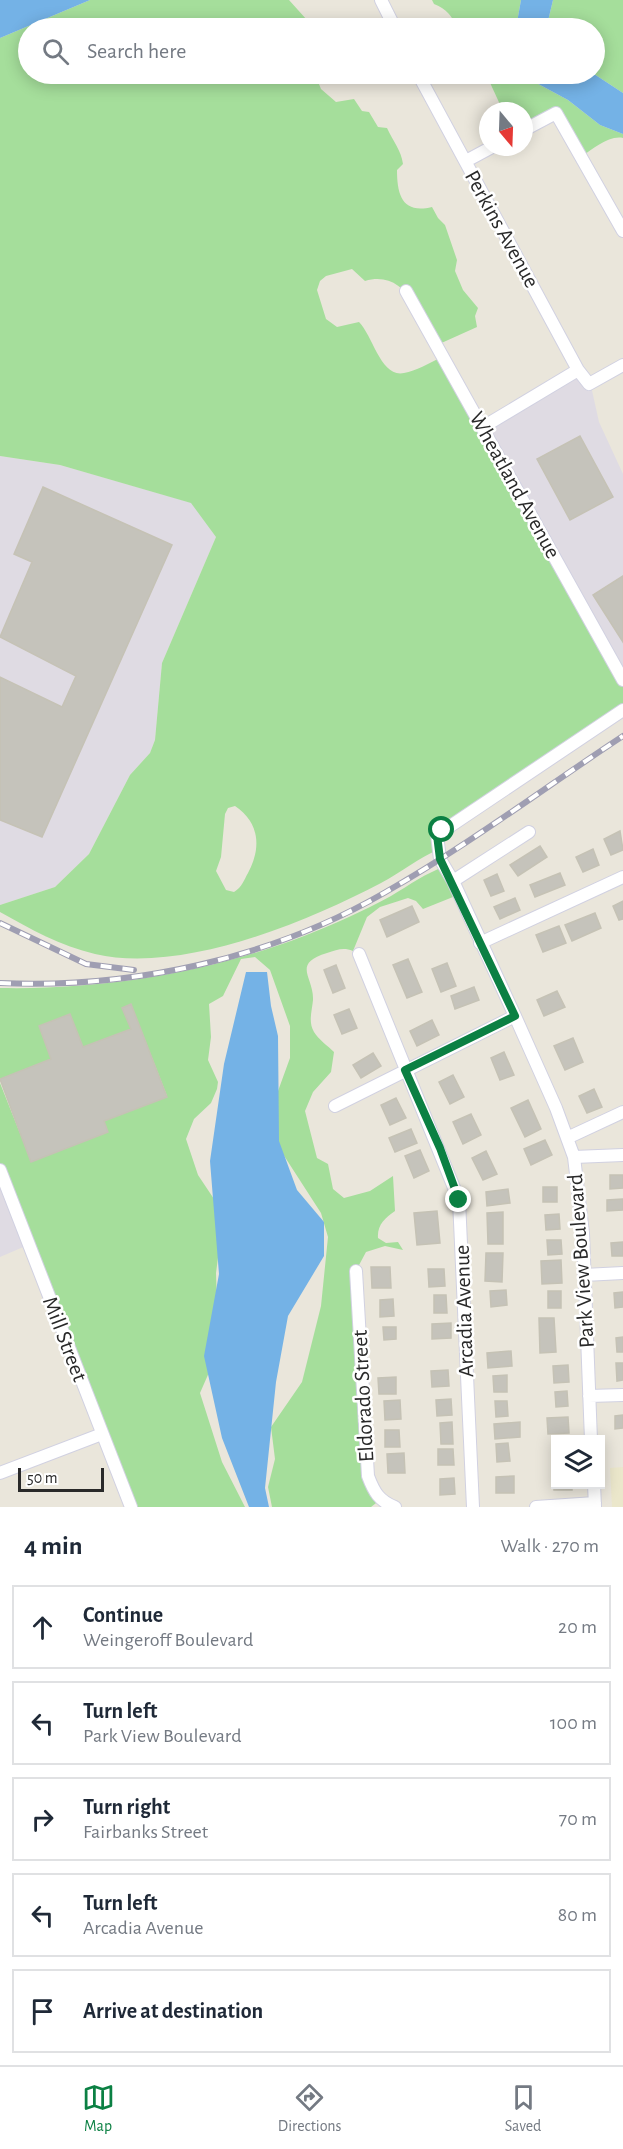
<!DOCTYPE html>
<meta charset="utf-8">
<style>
:root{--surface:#fff;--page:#f6f6f7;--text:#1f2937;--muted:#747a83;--line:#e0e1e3;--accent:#0b8043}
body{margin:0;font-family:"Alegreya Sans",sans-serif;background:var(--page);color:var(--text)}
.controls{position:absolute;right:18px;bottom:18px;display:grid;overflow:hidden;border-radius:0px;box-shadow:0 3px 15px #0003}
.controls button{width:54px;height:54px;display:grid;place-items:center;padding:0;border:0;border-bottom:2px solid var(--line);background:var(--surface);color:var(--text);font:30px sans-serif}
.compass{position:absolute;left:479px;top:102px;width:54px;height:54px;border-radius:50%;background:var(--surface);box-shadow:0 3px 15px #0003;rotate:161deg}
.scale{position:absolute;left:18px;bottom:15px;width:86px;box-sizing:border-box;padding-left:6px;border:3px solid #292929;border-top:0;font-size:16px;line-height:21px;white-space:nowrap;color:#292929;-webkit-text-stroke:4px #fff;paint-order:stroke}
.stop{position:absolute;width:18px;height:18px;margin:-14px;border:4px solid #0b8043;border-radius:50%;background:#fff}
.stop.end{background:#0b8043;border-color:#fff;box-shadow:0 2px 6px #0008}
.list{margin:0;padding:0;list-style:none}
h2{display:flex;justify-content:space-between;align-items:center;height:78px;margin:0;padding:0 24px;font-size:26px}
h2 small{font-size:20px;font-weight:400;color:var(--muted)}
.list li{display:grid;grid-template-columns:39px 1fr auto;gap:18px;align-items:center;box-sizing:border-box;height:84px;margin:0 12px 12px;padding:0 12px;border:2px solid var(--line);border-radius:0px}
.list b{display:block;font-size:22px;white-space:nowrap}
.list p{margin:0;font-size:20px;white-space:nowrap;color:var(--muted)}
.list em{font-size:20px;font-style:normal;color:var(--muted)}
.icon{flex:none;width:33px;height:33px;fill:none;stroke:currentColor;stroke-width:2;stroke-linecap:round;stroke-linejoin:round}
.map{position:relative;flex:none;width:623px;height:1507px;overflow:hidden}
.search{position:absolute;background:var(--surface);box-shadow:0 3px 15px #0003;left:18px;right:18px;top:18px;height:66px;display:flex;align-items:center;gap:15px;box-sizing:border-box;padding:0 21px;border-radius:33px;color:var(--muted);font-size:22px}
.sheet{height:558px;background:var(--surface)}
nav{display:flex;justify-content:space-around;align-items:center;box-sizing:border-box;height:84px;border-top:2px solid var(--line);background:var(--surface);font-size:16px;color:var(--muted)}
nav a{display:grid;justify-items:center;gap:3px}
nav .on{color:var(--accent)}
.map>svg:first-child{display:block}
.industrial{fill:#dfdbe3}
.education{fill:#ebe7cb}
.green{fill:#a5de9b;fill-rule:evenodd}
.water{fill:#74b2e6}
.building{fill:#c5c3bb;stroke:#c5c2b5;stroke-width:1.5}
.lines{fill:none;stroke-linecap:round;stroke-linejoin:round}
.minor-casing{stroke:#d1d1e1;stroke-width:14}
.minor{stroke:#fff;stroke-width:12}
.rail-casing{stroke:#9f9eb2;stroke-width:6}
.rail{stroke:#fff;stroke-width:4;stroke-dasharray:11;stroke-linecap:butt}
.route{stroke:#0b8043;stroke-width:8}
.labels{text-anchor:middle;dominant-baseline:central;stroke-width:5;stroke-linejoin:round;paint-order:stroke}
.street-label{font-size:22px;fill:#292929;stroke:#fff}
</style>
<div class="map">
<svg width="623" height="1507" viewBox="0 0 623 1507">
<rect width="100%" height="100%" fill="#eae6db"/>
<path class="industrial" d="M 575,368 L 591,386 L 599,422 L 623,474 L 623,681 L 484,433 Z
M 0,456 L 60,465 L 192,503 L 216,537 L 162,663 L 155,740 L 150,753 L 130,775 L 89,854 L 55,887 L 0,905 Z
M 0,1173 L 28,1245 L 0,1257 Z"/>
<path class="education" d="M 623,1467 L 623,1507 L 612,1507 L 610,1468 Z"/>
<path class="green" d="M 90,0 L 289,0 L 307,20 L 308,28 L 28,28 L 28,74 L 315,74 L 321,89 L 336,102 L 354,99 L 362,111 L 369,112 L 378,127 L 387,128 C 393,141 401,150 403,164 L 397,170 C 397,196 403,214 432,207 L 438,218 L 445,225 L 457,260 L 455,271 L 463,290 L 478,308 L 475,316 L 477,327 L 437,345 C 420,316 406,269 365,281 L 352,269 L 326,276 L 320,281 L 317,290 L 326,319 L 337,327 L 359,322 C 373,336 381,378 404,373 C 416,371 429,363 440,358 L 623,681 L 623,705 L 440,827 L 440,849 C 418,858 402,872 381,883 C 305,923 181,974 95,954 C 61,946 30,929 0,912 L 0,905 L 55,887 L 89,854 L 130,775 L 150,753 L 155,740 L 162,663 L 216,537 L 191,503 L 60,465 L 0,456 L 0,38 ZM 235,806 C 259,822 262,847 248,873 C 244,880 242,887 234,892 L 226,890 L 216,871 L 221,857 L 225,814 L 228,808 Z
M 432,0 L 521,0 L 516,28 L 457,28 C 452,16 447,9 434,4 Z
M 553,0 L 623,0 L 623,93 L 594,74 L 594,28 L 551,28 L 548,21 Z
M 486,74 L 524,74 L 529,79 L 568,100 L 600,125 L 623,134 L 623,138 C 609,135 593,149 581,157 L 557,117 L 524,129 L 524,111 L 503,111 Z
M 446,866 L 458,895 L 423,909 L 416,901 L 408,898 L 380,907 L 367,917 L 353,951 C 343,947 337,950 327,953 C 291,964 314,977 313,1000 C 312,1011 308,1022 314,1032 C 318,1039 328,1046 334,1052 L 331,1072 L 313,1092 L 305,1111 L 317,1158 L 328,1164 L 333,1189 L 344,1198 L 370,1191 L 393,1176 L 395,1211 C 385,1218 377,1225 378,1238 L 386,1243 L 398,1242 L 403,1250 L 385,1246 L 366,1252 L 358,1267 L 368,1477 L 385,1496 L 371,1507 L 272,1507 L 268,1487 L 275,1459 L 271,1427 L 302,1382 L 321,1306 L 328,1237 L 321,1213 L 281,1151 L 275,1126 L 278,1091 L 290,1058 L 290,1026 L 270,970 L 255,957 L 241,959 L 223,996 L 209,1004 L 211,1037 L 208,1060 L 218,1082 L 217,1089 L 211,1103 L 194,1119 L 186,1139 L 198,1175 L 218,1205 L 223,1219 L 216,1273 L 218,1340 L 214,1361 L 200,1393 L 222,1462 L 245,1507 L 130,1507 L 0,1174 L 0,1083 L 31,1161 L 108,1132 L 104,1121 L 167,1096 L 131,1004 L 123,1008 L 131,1029 L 83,1047 L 39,1026 L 51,1059 L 0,1079 L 0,988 C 103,990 208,973 304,936 C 332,925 364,911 391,896 C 411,884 424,874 446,866 Z"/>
<path class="water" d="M 0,0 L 90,0 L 0,38 Z
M 521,0 L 553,0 L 548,21 L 551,28 L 516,28 Z
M 524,74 L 594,74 L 623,93 L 623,134 L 600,125 L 568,100 L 529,79 Z
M 246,972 L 267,972 L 271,1006 L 278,1036 L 279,1141 L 297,1190 L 324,1222 L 324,1256 L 288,1316 L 276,1382 L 265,1488 L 269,1507 L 249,1507 L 222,1438 L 204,1356 L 219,1274 L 210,1161 L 224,1064 Z"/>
<path class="building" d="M 580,436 L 613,497 L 570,520 L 537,459 Z
M 43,487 L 172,545 L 42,837 L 0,820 L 0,677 L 62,707 L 76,676 L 0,637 L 32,562 L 14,554 Z
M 623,576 L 623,642 L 593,595 Z
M 620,831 L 623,850 L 611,855 L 604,839 Z
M 540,846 L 547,857 L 518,876 L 510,865 Z
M 593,849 L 599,865 L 583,872 L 576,857 Z
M 560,873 L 565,885 L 535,897 L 530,885 Z
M 497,874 L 504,891 L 491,896 L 484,880 Z
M 515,898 L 520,910 L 500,919 L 494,907 Z
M 623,901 L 623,919 L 619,920 L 613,906 Z
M 412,906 L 419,922 L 387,937 L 380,920 Z
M 595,913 L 601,928 L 572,941 L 565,925 Z
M 559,926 L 566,943 L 543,952 L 536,935 Z
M 408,959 L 422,992 L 407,998 L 393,965 Z
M 447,963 L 456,986 L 441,992 L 432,969 Z
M 336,965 L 345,988 L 333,993 L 324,970 Z
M 474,987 L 479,1000 L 455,1009 L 451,996 Z
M 557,991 L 565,1007 L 544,1016 L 537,1000 Z
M 131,1004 L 167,1097 L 104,1121 L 108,1132 L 31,1162 L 0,1079 L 51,1059 L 39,1026 L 70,1014 L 83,1047 L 131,1029 L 122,1008 Z
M 349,1009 L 357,1028 L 342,1034 L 334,1015 Z
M 432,1020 L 439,1035 L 417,1046 L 410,1031 Z
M 573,1038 L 583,1062 L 565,1070 L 554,1046 Z
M 504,1052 L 514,1075 L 500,1080 L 491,1058 Z
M 373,1053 L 381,1066 L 361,1078 L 353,1065 Z
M 453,1075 L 464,1097 L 450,1104 L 439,1082 Z
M 594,1089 L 602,1107 L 587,1113 L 579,1096 Z
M 396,1098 L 406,1118 L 390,1125 L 381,1105 Z
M 528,1100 L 541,1129 L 525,1137 L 511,1108 Z
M 471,1114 L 481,1135 L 463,1144 L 453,1122 Z
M 411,1129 L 417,1143 L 395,1152 L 389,1138 Z
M 545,1140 L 552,1155 L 531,1165 L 524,1149 Z
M 420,1150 L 429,1171 L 414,1178 L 405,1156 Z
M 486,1151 L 497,1174 L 483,1180 L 472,1158 Z
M 610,1175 L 623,1175 L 623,1188 L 610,1189 Z
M 543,1187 L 557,1187 L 557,1202 L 543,1202 Z
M 508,1189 L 510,1203 L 487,1206 L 486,1192 Z
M 623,1199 L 623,1210 L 607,1211 L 607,1200 Z
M 437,1211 L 440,1243 L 417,1245 L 414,1213 Z
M 503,1212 L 503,1244 L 488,1244 L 487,1213 Z
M 559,1214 L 560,1229 L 546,1230 L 545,1215 Z
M 547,1240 L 561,1240 L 562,1254 L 548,1255 Z
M 623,1242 L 623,1256 L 612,1256 L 611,1243 Z
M 486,1253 L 503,1253 L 502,1282 L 485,1281 Z
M 561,1260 L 562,1283 L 542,1284 L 541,1261 Z
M 371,1267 L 390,1267 L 391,1288 L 372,1288 Z
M 428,1269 L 444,1269 L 445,1286 L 429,1287 Z
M 506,1290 L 507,1305 L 491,1307 L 490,1291 Z
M 548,1291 L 561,1291 L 561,1308 L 548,1308 Z
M 623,1292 L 623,1307 L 615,1308 L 614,1293 Z
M 434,1295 L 446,1295 L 447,1313 L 434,1313 Z
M 393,1299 L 394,1316 L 380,1317 L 380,1300 Z
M 539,1318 L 554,1318 L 556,1352 L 540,1353 Z
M 451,1323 L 451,1338 L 432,1339 L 432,1324 Z
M 383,1327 L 396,1327 L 396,1339 L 384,1340 Z
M 623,1337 L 623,1352 L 617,1352 L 616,1338 Z
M 511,1351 L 512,1366 L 488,1368 L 487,1353 Z
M 616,1363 L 623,1363 L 623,1380 L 617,1381 Z
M 568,1365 L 569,1382 L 554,1383 L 553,1366 Z
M 448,1370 L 449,1386 L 432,1387 L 431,1371 Z
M 507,1375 L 507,1392 L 494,1392 L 493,1376 Z
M 396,1377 L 396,1394 L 379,1394 L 378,1378 Z
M 567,1391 L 568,1406 L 556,1407 L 555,1392 Z
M 451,1399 L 452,1415 L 437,1416 L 436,1400 Z
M 400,1400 L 401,1419 L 385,1420 L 384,1401 Z
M 495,1401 L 507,1401 L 508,1416 L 496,1417 Z
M 623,1415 L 623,1428 L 615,1429 L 615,1416 Z
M 568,1417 L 569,1433 L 548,1434 L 547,1418 Z
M 452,1422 L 453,1444 L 441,1444 L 440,1423 Z
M 520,1422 L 520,1437 L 495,1439 L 494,1424 Z
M 385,1430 L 399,1430 L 400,1447 L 385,1447 Z
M 508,1443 L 510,1461 L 497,1462 L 496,1444 Z
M 438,1449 L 453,1449 L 454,1465 L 438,1465 Z
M 404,1453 L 405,1473 L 388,1473 L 387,1454 Z
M 554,1473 L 556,1484 L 572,1484 L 572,1490 L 554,1490 Z
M 514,1476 L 514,1493 L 496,1493 L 496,1477 Z
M 454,1478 L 455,1494 L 440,1495 L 440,1479 Z"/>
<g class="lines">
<defs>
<path id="minor" d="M 381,0 L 395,28
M 418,74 L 578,370 L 589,384 L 623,365
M 524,130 L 556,113 L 623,231
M 466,161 L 492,147
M 406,291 L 623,680
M 483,427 L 578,370
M 453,881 L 529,832
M 480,943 L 623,877
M 359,954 L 459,1200 L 473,1507
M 335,1106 L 515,1016
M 567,1138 L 623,1112
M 574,1157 L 623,1155
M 0,1170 L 131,1507
M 356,1271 L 368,1476 C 374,1492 379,1501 395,1507
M 584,1275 L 623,1273
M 589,1396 L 623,1395
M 591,1440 L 583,1233 L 574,1157 L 556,1108 L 515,1016 L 453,881 L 440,859 L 437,835 L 623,710
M 0,1473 L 102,1434
M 594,1484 L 595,1507
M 536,1507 L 595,1503"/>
</defs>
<use href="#minor" class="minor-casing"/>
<use href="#minor" class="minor"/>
<defs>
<path id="rail" d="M 0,923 L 86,964 L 134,970
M 0,983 C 131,989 270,959 384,893 C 467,846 544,788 623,736"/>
</defs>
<use href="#rail" class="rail-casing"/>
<use href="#rail" class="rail"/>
</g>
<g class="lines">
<path class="route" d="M 442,830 L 437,835 L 440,859 L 515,1016 L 405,1070 L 440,1148 L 459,1200"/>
</g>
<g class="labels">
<g class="street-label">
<text transform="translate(502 229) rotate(61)">Perkins Avenue</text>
<text transform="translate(515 485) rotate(61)">Wheatland Avenue</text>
<text transform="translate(581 1261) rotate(-94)">Park View Boulevard</text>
<text transform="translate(464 1311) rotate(-92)">Arcadia Avenue</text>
<text transform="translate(65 1339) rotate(69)">Mill Street</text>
<text transform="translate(363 1396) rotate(-93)">Eldorado Street</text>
</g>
</g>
</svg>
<div class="controls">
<button><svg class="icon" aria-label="layers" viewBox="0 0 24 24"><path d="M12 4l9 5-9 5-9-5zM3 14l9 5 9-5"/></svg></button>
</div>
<svg class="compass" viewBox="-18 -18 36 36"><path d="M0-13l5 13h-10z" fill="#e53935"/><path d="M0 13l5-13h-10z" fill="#747a83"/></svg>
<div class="scale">50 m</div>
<div class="stop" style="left:442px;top:830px"></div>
<div class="stop end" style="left:459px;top:1200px"></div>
<div class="search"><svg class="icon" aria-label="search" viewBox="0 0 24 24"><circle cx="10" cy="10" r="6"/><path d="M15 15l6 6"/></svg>Search here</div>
</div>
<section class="sheet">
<h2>4 min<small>Walk · 270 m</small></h2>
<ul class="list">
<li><svg class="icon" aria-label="ahead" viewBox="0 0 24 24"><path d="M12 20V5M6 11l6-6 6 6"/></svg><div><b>Continue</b><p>Weingeroff Boulevard</p></div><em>20 m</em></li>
<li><svg class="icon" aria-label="left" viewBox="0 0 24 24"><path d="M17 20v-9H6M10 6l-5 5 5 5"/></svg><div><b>Turn left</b><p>Park View Boulevard</p></div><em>100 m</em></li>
<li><svg class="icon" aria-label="right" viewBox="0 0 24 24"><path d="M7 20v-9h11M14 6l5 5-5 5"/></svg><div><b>Turn right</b><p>Fairbanks Street</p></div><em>70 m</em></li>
<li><svg class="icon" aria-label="left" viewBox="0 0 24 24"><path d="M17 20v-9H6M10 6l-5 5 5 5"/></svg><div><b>Turn left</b><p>Arcadia Avenue</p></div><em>80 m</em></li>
<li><svg class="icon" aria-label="arrive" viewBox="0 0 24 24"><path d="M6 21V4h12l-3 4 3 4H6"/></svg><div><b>Arrive at destination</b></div></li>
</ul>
</section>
<nav>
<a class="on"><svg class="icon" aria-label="map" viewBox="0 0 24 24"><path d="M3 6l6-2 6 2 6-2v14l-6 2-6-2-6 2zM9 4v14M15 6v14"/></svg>Map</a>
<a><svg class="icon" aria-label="directions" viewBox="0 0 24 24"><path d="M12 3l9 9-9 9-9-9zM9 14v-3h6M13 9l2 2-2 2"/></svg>Directions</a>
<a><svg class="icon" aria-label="saved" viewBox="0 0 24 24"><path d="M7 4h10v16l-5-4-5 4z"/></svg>Saved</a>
</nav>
